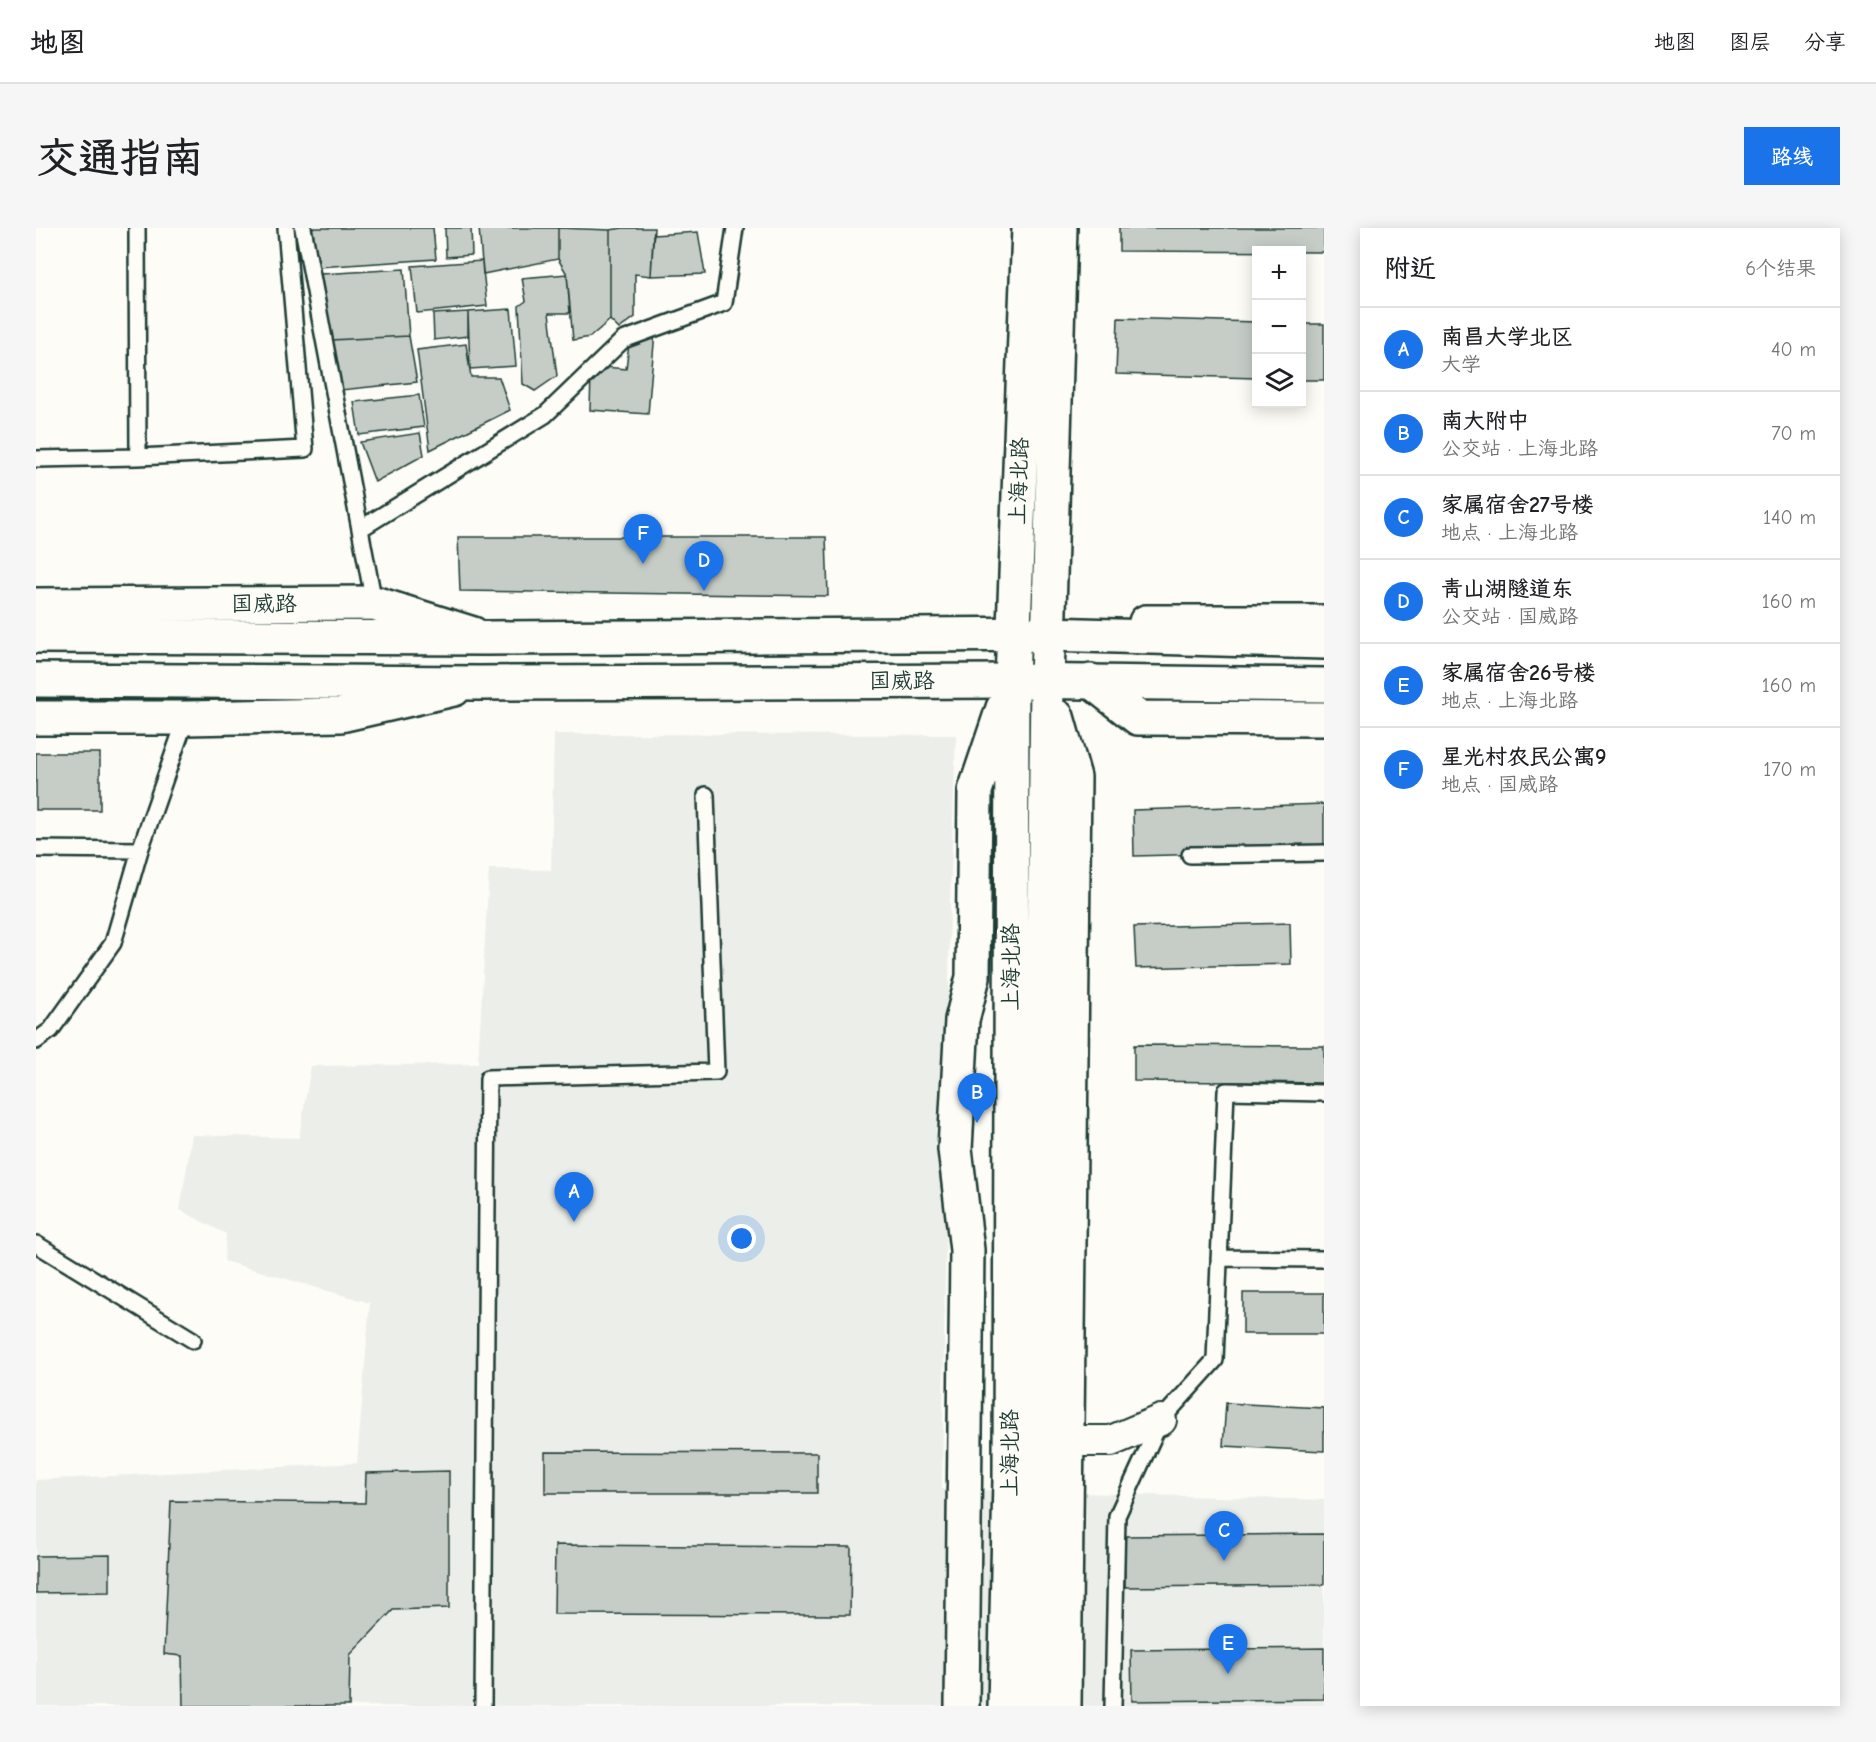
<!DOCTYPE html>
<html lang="zh">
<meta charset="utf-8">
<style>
:root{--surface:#fff;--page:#f6f6f6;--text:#202124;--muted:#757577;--line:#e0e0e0;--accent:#1a73e8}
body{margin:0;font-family:"Comic Neue","LXGW WenKai TC",sans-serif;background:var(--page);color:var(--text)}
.controls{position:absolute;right:18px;top:18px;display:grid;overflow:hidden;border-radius:0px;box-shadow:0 3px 15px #0003}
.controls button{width:54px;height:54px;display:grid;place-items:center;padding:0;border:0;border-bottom:2px solid var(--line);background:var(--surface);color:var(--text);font:30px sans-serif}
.you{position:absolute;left:706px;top:1011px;width:21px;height:21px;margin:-15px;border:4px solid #fff;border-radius:50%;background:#1a73e8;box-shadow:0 0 0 9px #1a73e833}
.badge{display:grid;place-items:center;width:39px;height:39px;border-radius:50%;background:var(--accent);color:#fff;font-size:20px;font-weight:700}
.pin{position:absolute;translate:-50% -50px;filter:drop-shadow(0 2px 3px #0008)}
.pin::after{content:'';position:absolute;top:32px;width:21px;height:18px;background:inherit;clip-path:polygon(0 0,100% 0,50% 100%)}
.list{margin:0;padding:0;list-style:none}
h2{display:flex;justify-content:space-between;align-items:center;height:78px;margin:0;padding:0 24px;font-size:26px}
h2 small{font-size:20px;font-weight:400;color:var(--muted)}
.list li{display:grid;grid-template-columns:39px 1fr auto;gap:18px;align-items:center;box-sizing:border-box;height:84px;padding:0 24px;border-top:2px solid var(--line)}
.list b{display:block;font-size:22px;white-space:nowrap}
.list p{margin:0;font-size:20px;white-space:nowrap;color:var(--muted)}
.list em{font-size:20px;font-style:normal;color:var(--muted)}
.icon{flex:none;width:33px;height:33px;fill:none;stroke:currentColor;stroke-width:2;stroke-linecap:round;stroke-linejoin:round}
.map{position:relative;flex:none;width:1288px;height:1478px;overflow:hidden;border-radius:0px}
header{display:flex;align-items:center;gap:36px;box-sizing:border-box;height:84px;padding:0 30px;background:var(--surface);border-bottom:2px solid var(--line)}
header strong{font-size:28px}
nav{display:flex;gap:33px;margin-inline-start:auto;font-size:21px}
.intro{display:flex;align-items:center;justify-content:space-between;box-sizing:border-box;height:144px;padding:0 36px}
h1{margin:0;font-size:42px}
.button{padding:15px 27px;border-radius:0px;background:var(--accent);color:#fff;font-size:21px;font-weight:700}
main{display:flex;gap:36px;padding:0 36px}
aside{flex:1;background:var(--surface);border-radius:0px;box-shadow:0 3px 15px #0003}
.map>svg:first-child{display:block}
.built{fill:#eceee9}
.building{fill:#c6cdc7;stroke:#1f3d34;stroke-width:1.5}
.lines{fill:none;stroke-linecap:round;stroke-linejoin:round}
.lane-casing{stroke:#1f3d34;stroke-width:20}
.street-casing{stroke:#1f3d34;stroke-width:34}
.secondary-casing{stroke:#1f3d34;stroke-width:38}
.primary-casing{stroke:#1f3d34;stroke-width:38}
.lane{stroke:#fdfcf7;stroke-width:15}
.street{stroke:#fdfcf7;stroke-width:30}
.secondary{stroke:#fdfcf7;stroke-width:33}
.primary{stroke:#fdfcf7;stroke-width:33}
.labels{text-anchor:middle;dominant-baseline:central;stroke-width:6;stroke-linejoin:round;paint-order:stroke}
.street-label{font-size:22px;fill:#1f3d34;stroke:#fdfcf7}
</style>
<header>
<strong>地图</strong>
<nav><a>地图</a><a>图层</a><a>分享</a></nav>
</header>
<div class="intro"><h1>交通指南</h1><a class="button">路线</a></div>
<main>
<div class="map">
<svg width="1288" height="1478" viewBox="0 0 1288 1478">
<rect width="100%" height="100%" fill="#fdfcf7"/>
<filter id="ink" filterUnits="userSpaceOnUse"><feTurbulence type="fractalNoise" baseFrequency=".0167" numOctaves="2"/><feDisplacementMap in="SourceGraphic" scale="12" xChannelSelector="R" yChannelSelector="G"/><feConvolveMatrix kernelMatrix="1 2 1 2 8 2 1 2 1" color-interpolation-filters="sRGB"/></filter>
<g filter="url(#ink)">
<path class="built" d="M 518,506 L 920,507 L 914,675 L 906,1261 L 1288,1272 L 1288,1478 L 0,1478 L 0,1252 L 321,1235 L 334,1075 L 188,1033 L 190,1006 L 144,982 L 156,907 L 263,910 L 275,838 L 442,836 L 453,641 L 515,642 Z"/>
<path class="building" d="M 275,0 L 397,0 L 400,31 L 282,39 Z
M 409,0 L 435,0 L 436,27 L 410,29 Z
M 443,0 L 522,0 L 522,31 L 447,46 Z
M 522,0 L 574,2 L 574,92 L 554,109 L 537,112 L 531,46 L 522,31 Z
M 587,0 L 618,0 L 615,48 L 599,46 L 599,89 L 583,101 L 574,92 L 574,2 Z
M 1083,0 L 1288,0 L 1288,24 L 1083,23 Z
M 662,4 L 669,46 L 615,48 L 617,7 Z
M 446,33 L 451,78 L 381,85 L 376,38 Z
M 368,41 L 373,108 L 295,112 L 285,46 Z
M 531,46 L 534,85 L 513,85 L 521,148 L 499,163 L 487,156 L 483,78 L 490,73 L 486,50 Z
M 475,81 L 480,138 L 434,141 L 432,84 Z
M 432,84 L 432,108 L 398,112 L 397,86 Z
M 1082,90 L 1220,94 L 1220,150 L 1080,146 Z
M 1266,96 L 1288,96 L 1288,152 L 1266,152 Z
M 619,104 L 612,186 L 554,182 L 555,145 L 569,139 L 590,141 L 593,116 Z
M 373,108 L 381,154 L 305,162 L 295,112 Z
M 430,116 L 435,149 L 463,149 L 474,182 L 394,222 L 381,122 Z
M 383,167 L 388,199 L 323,207 L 318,174 Z
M 384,205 L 388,227 L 339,254 L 324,214 Z
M 422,309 L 790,309 L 792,368 L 424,363 Z
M 0,525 L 64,525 L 64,582 L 0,582 Z
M 1288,576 L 1288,623 L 1098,628 L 1097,582 Z
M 1254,695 L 1255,736 L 1100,740 L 1098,699 Z
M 1098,817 L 1288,818 L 1288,855 L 1098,853 Z
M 1207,1065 L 1288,1065 L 1288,1106 L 1207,1106 Z
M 1190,1175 L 1288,1180 L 1288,1223 L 1187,1218 Z
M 509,1224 L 781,1225 L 781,1265 L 509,1265 Z
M 413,1243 L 413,1380 L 357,1382 L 314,1427 L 313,1478 L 147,1478 L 146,1428 L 128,1426 L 135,1273 L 329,1275 L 330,1245 Z
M 1288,1306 L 1288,1357 L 1089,1359 L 1088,1308 Z
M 519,1317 L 815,1319 L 814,1387 L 518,1386 Z
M 74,1327 L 74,1364 L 0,1365 L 0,1328 Z
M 1288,1420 L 1288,1471 L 1096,1473 L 1095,1422 Z"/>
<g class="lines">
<defs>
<path id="lane" d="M 267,0 L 338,375
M 102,229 L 269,221 L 250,0
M 0,231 L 102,229 L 101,0
M 324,301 L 509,187 L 587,112 L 688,75 L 699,0
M 0,621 L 104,622
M 1154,627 L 1288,625
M 0,813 L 15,802 L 77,715 L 104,622 L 150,490
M 0,1016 L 157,1112
M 1183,1030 L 1288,1031
M 447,1478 L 452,850 L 680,844 L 670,567
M 1077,1478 L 1081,1288 L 1125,1192 L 1179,1132 L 1190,863 L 1288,865"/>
<path id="street" d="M 1006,1213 L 1075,1213 L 1125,1192"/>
<path id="secondary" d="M 0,377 L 338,375 L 437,406
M 1110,394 L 1288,394
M 1055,453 L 1102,490 L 1288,491
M 1021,489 L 1038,549 L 1028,1478
M 0,490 L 150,490 L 305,487 L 418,461
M 926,1478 L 931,1022 L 919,921 L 926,792 L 937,749 L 939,563 L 967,480
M 969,1478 L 974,1251 L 976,453 L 993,0
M 1000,1478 L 1011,453 L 1024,0"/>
<path id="primary" d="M 0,408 L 450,410 L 1012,406 L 1288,414
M 0,452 L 443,455 L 976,453 L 1288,457"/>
</defs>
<use href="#lane" class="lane-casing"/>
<use href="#street" class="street-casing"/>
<use href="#secondary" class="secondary-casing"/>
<use href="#primary" class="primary-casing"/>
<use href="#lane" class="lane"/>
<use href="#street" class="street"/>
<use href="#secondary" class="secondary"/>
<use href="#primary" class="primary"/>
</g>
</g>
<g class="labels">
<g class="street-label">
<text transform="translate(983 253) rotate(-88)">上海北路</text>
<text x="228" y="376">国威路</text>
<text x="866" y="453">国威路</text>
<text transform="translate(975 739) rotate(-90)">上海北路</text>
<text transform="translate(974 1225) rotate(-90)">上海北路</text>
</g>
</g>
</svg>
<div class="controls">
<button>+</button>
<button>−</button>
<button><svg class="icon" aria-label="layers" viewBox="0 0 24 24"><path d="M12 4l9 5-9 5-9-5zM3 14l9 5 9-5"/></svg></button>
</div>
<div class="you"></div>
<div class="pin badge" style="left:538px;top:994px">A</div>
<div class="pin badge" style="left:941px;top:895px">B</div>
<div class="pin badge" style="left:1188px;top:1333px">C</div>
<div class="pin badge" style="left:668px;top:363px">D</div>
<div class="pin badge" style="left:1192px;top:1446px">E</div>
<div class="pin badge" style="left:607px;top:336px">F</div>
</div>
<aside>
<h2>附近<small>6个结果</small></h2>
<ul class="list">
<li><span class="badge">A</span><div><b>南昌大学北区</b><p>大学</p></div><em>40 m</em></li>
<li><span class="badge">B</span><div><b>南大附中</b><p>公交站 · 上海北路</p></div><em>70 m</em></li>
<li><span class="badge">C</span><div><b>家属宿舍27号楼</b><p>地点 · 上海北路</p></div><em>140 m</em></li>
<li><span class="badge">D</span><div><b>青山湖隧道东</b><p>公交站 · 国威路</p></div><em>160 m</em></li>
<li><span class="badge">E</span><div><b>家属宿舍26号楼</b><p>地点 · 上海北路</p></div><em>160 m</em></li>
<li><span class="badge">F</span><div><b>星光村农民公寓9</b><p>地点 · 国威路</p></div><em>170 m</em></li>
</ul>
</aside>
</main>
